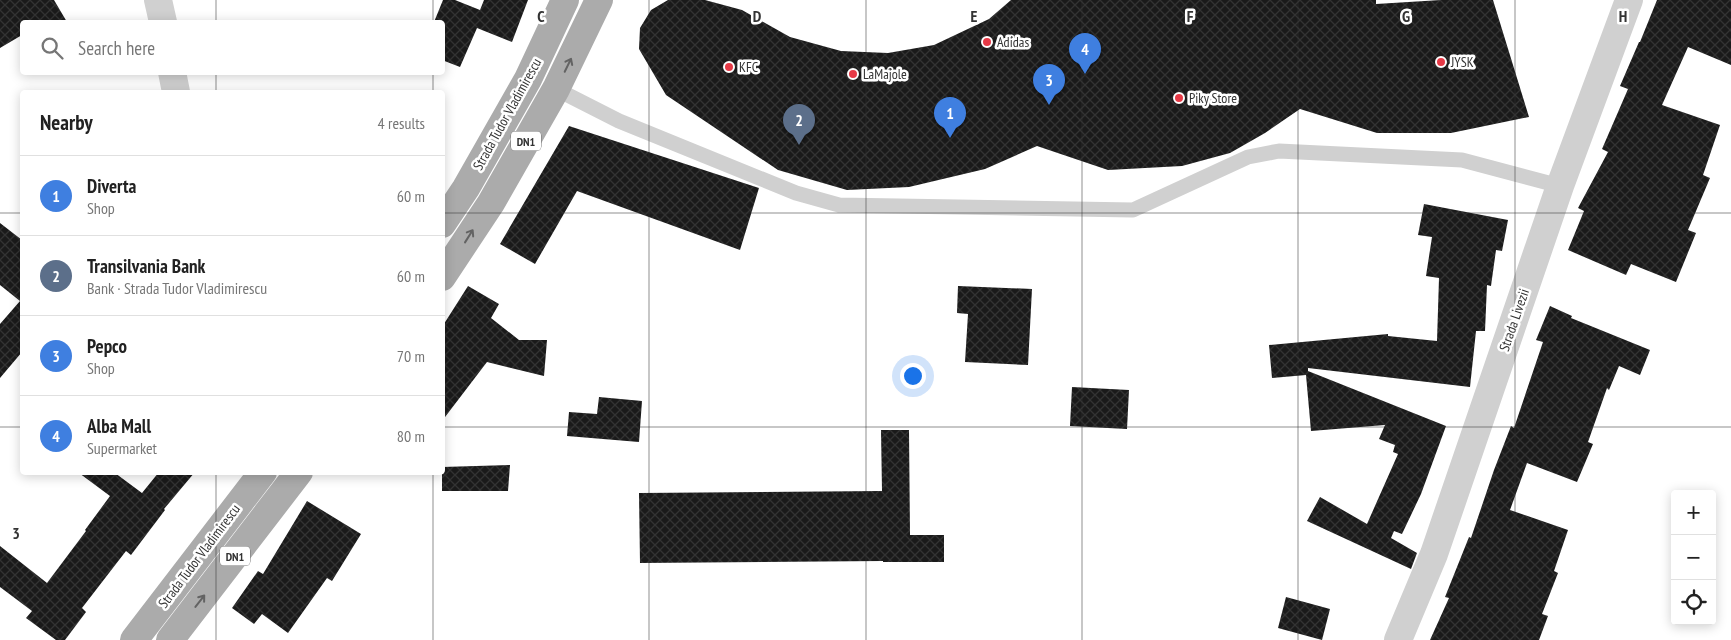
<!DOCTYPE html>
<meta charset="utf-8">
<style>
:root{--surface:#fff;--page:#f2f2f2;--text:#222;--muted:#767676;--line:#e0e0e0;--accent:#e63946}
body{margin:0;font-family:"PT Sans Narrow",sans-serif;background:var(--page);color:var(--text)}
.controls{position:absolute;right:15px;bottom:15px;display:grid;overflow:hidden;border-radius:5px;box-shadow:0 2px 12px #0003}
.controls button{width:45px;height:45px;display:grid;place-items:center;padding:0;border:0;border-bottom:1px solid var(--line);background:var(--surface);color:var(--text);font:25px sans-serif}
.you{position:absolute;left:912px;top:375px;width:18px;height:18px;margin:-12px;border:4px solid #fff;border-radius:50%;background:#1a73e8;box-shadow:0 0 0 8px #1a73e833}
.badge{display:grid;place-items:center;width:32px;height:32px;border-radius:50%;background:var(--accent);color:#fff;font-size:16px;font-weight:700}
.pin{position:absolute;translate:-50% -41px;filter:drop-shadow(0 1px 2px #0008)}
.pin::after{content:'';position:absolute;top:26px;width:18px;height:15px;background:inherit;clip-path:polygon(0 0,100% 0,50% 100%)}
.list{margin:0;padding:0;list-style:none}
h2{display:flex;justify-content:space-between;align-items:center;height:65px;margin:0;padding:0 20px;font-size:21px}
h2 small{font-size:16px;font-weight:400;color:var(--muted)}
.list li{display:grid;grid-template-columns:32px 1fr auto;gap:15px;align-items:center;box-sizing:border-box;height:80px;padding:0 20px;border-top:1px solid var(--line)}
.list b{display:block;font-size:19px;white-space:nowrap}
.list p{margin:0;font-size:16px;white-space:nowrap;color:var(--muted)}
.list em{font-size:16px;font-style:normal;color:var(--muted)}
.icon{flex:none;width:28px;height:28px;fill:none;stroke:currentColor;stroke-width:2;stroke-linecap:round;stroke-linejoin:round}
.map{position:relative;flex:none;width:1731px;height:640px;overflow:hidden}
.search{position:absolute;background:var(--surface);box-shadow:0 2px 12px #0003;left:20px;top:20px;width:425px;height:55px;display:flex;align-items:center;gap:12px;box-sizing:border-box;padding:0 18px;border-radius:5px;color:var(--muted);font-size:19px}
.panel{position:absolute;background:var(--surface);box-shadow:0 2px 12px #0003;left:20px;top:90px;width:425px;height:385px;border-radius:5px}
.map>svg:first-child{display:block}
.building{fill:url(#building-cross-hatch)}
.lines{fill:none;stroke-linecap:round;stroke-linejoin:round}
.lane{stroke:#d0d0d0;stroke-width:15}
.street{stroke:#d0d0d0;stroke-width:28}
.primary{stroke:#ababab;stroke-width:28}
.oneway{stroke:#636363}
.grid{fill:none;stroke:#333;stroke-width:1;stroke-opacity:0.55}
.poi-dot{fill:#e63946;stroke:#fff;stroke-width:2}
.labels{text-anchor:middle;dominant-baseline:central;stroke-width:5;stroke-linejoin:round;paint-order:stroke}
.shield{fill:#fff;stroke:#707070;stroke-width:1}
.shield-label{font-size:12px;font-weight:bold;fill:#333}
.poi-label{font-size:14px;fill:#333;stroke:#fff;text-anchor:start}
.street-label{font-size:14px;fill:#333;stroke:#fff}
.grid-label{font-size:16px;text-anchor:middle;font-weight:bold;fill:#333;stroke:#fff;stroke-width:5;stroke-linejoin:round;paint-order:stroke}
</style>
<div class="map">
<svg width="1731" height="640" viewBox="0 0 1731 640">
<defs>
<pattern id="building-cross-hatch" width="8" height="8" patternUnits="userSpaceOnUse" patternTransform="scale(1.25)"><rect width="8" height="8" fill="#1a1a1a"/><path d="M0 0l8 8M0 8l8-8" fill="none" stroke="#333"/></pattern>
</defs>
<rect width="100%" height="100%" fill="#fff"/>
<path class="building" d="M 0,0 L 54,0 L 67,22 L 22,22 L 22,35 L 0,48 Z
M 443,0 L 455,0 L 480,10 L 484,0 L 528,0 L 512,42 L 477,28 L 460,67 L 442,60 L 442,22 L 434,22 Z
M 668,0 L 705,0 L 742,10 L 790,37 L 841,51 L 888,53 L 934,45 L 989,19 L 1011,0 L 1376,0 L 1376,4 L 1441,0 L 1493,0 L 1529,117 L 1451,133 L 1377,133 L 1300,109 L 1265,133 L 1230,153 L 1182,166 L 1108,170 L 1037,146 L 985,169 L 909,187 L 847,190 L 778,170 L 666,95 L 639,49 L 640,28 L 651,10 Z
M 1657,0 L 1731,0 L 1731,65 L 1688,47 L 1662,105 L 1720,125 L 1703,175 L 1710,178 L 1688,230 L 1696,233 L 1676,282 L 1631,264 L 1626,275 L 1568,250 L 1584,211 L 1578,208 L 1608,152 L 1602,149 L 1628,89 L 1620,86 L 1639,42 L 1640,42 Z
M 569,126 L 759,188 L 740,250 L 577,191 L 535,264 L 500,244 Z
M 1424,204 L 1508,220 L 1502,251 L 1496,250 L 1491,286 L 1487,285 L 1485,331 L 1476,331 L 1470,387 L 1308,368 L 1308,371 L 1446,426 L 1421,494 L 1402,534 L 1394,531 L 1391,538 L 1417,553 L 1411,569 L 1307,521 L 1320,497 L 1367,524 L 1398,454 L 1393,452 L 1395,445 L 1379,439 L 1385,425 L 1311,431 L 1306,375 L 1272,378 L 1269,345 L 1388,334 L 1388,336 L 1437,341 L 1439,278 L 1426,276 L 1432,237 L 1418,235 Z
M 0,223 L 22,240 L 22,352 L 0,378 L 0,324 L 20,301 L 0,285 Z
M 468,286 L 499,304 L 491,318 L 519,340 L 547,340 L 544,376 L 487,362 L 442,421 L 442,327 Z
M 958,286 L 1032,289 L 1028,365 L 965,362 L 968,314 L 957,313 Z
M 1550,306 L 1572,316 L 1571,318 L 1650,350 L 1640,375 L 1619,366 L 1609,390 L 1607,388 L 1588,442 L 1593,444 L 1577,482 L 1527,463 L 1510,510 L 1568,530 L 1554,571 L 1558,573 L 1542,614 L 1548,616 L 1539,640 L 1430,640 L 1449,598 L 1445,597 L 1469,537 L 1471,538 L 1494,470 L 1511,426 L 1514,428 L 1543,342 L 1536,340 Z
M 1072,387 L 1129,390 L 1127,429 L 1070,426 Z
M 599,397 L 642,401 L 639,442 L 567,436 L 569,412 L 597,414 Z
M 881,430 L 909,430 L 910,535 L 944,535 L 944,562 L 883,562 L 883,561 L 640,563 L 639,493 L 882,491 Z
M 510,465 L 508,491 L 442,491 L 442,467 Z
M 159,472 L 195,472 L 164,509 L 165,510 L 131,555 L 126,551 L 82,608 L 86,612 L 65,640 L 56,640 L 26,618 L 32,611 L 0,587 L 0,546 L 47,583 L 86,531 L 85,530 L 110,496 L 79,473 L 115,473 L 142,493 Z
M 307,501 L 361,534 L 332,581 L 327,578 L 288,633 L 262,614 L 254,624 L 232,608 L 258,571 L 263,574 Z
M 1286,597 L 1330,609 L 1322,640 L 1278,628 Z"/>
<g class="lines">
<path class="lane" d="M 556,89 L 619,121 L 796,193 L 839,205 L 1133,210 L 1248,157 L 1279,151 L 1462,160 L 1560,186"/>
<path class="street" d="M 158,0 L 163,22
M 172,72 L 176,92
M 1398,640 L 1434,554 L 1560,186 L 1629,0"/>
<path class="primary" d="M 442,224 L 466,188 L 528,79 L 565,0
M 442,277 L 491,203 L 556,89 L 599,0
M 134,640 L 263,472
M 170,640 L 299,472"/>
</g>
<defs><path id="oneway-shaft" d="M-6 0H5M1.5-3L5.5 0L1.5 3" fill="none" stroke-width="1.6" stroke-linecap="round" stroke-linejoin="round" transform="scale(1.25)"/></defs>
<g class="oneway">
<use href="#oneway-shaft" transform="translate(568 65) rotate(-64)"/>
<use href="#oneway-shaft" transform="translate(469 236) rotate(-58)"/>
<use href="#oneway-shaft" transform="translate(200 601) rotate(-52)"/>
</g>
<path class="grid" d="M 216,0 L 216,22M 433,0 L 433,22M 649,0 L 649,640M 866,0 L 866,640M 1082,0 L 1082,640M 1298,0 L 1298,640M 1515,0 L 1515,640M 216,72 L 216,92M 433,72 L 433,92M 0,213 L 22,213M 442,213 L 1731,213M 0,427 L 22,427M 442,427 L 1731,427M 216,472 L 216,640M 433,472 L 433,640"/>
<g class="poi-dot">
<circle cx="987" cy="42" r="5"/>
<circle cx="1441" cy="62" r="5"/>
<circle cx="729" cy="67" r="5"/>
<circle cx="853" cy="74" r="5"/>
<circle cx="1179" cy="98" r="5"/>
</g>
<g class="labels">
<g class="shield">
<rect x="511" y="131.5" width="30" height="19" rx="4"/>
<rect x="220" y="546.5" width="30" height="19" rx="4"/>
</g>
<g class="shield-label">
<text x="526" y="141">DN1</text>
<text x="235" y="556">DN1</text>
</g>
<g class="poi-label">
<text x="997" y="42">Adidas</text>
<text x="1451" y="62">JYSK</text>
<text x="739" y="67">KFC</text>
<text x="863" y="74">LaMajole</text>
<text x="1189" y="98">Piky Store</text>
</g>
<g class="street-label">
<text transform="translate(507 114) rotate(-61)">Strada Tudor Vladimirescu</text>
<text transform="translate(1514 320) rotate(-71)">Strada Livezii</text>
<text transform="translate(199 556) rotate(-53)">Strada Tudor Vladimirescu</text>
</g>
</g>
<g class="grid-label">
<text x="541" y="22">C</text>
<text x="757" y="22">D</text>
<text x="974" y="22">E</text>
<text x="1190" y="22">F</text>
<text x="1406" y="22">G</text>
<text x="1623" y="22">H</text>
<text x="16" y="539">3</text>
</g>
</svg>
<div class="controls">
<button>+</button>
<button>−</button>
<button><svg class="icon" aria-label="locate" viewBox="0 0 24 24"><circle cx="12" cy="12" r="6"/><path d="M12 2v4M12 18v4M2 12h4M18 12h4"/></svg></button>
</div>
<div class="you"></div>
<div class="pin badge" style="left:950px;top:138px;background:#3f7fe0">1</div>
<div class="pin badge" style="left:799px;top:145px;background:#5c6f8a">2</div>
<div class="pin badge" style="left:1049px;top:105px;background:#3f7fe0">3</div>
<div class="pin badge" style="left:1085px;top:74px;background:#3f7fe0">4</div>
<div class="search"><svg class="icon" aria-label="search" viewBox="0 0 24 24"><circle cx="10" cy="10" r="6"/><path d="M15 15l6 6"/></svg>Search here</div>
<section class="panel">
<h2>Nearby<small>4 results</small></h2>
<ul class="list">
<li><span class="badge" style="background:#3f7fe0">1</span><div><b>Diverta</b><p>Shop</p></div><em>60 m</em></li>
<li><span class="badge" style="background:#5c6f8a">2</span><div><b>Transilvania Bank</b><p>Bank · Strada Tudor Vladimirescu</p></div><em>60 m</em></li>
<li><span class="badge" style="background:#3f7fe0">3</span><div><b>Pepco</b><p>Shop</p></div><em>70 m</em></li>
<li><span class="badge" style="background:#3f7fe0">4</span><div><b>Alba Mall</b><p>Supermarket</p></div><em>80 m</em></li>
</ul>
</section>
</div>
